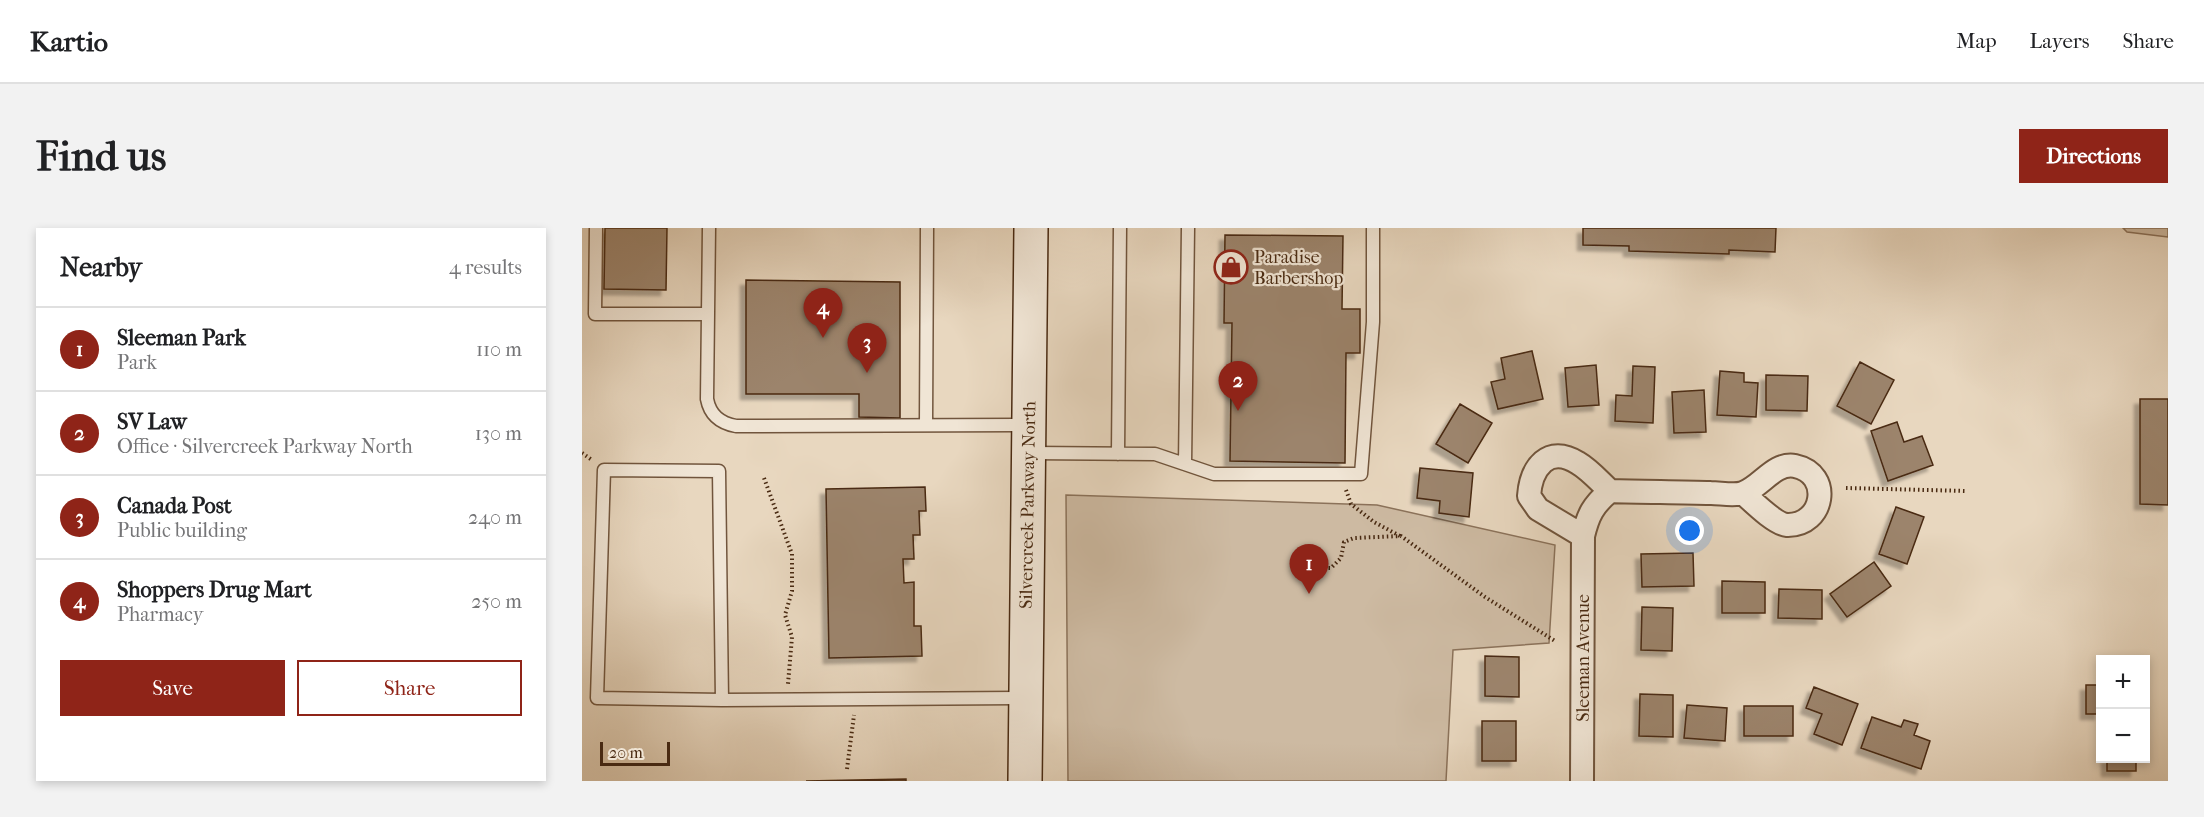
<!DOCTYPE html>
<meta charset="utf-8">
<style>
:root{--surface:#fff;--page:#f2f2f2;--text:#202124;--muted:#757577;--line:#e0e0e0;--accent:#8f2418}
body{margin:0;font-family:"IM FELL French Canon",serif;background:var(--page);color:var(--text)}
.controls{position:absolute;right:18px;bottom:18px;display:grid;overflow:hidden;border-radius:0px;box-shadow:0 3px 9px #0003}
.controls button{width:54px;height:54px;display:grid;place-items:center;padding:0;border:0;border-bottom:2px solid var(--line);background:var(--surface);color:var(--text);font:30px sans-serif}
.scale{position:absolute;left:18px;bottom:15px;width:70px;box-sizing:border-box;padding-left:6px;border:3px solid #492a12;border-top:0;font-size:16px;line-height:21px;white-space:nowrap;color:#492a12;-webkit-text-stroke:4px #f0e5d5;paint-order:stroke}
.you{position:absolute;left:1108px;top:303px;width:21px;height:21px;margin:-15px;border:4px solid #fff;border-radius:50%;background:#1a73e8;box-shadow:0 0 0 9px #1a73e833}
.badge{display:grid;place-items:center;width:39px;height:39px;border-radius:50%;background:var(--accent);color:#fff;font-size:20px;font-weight:700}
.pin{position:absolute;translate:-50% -50px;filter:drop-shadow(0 2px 3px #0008)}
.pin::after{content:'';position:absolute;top:32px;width:21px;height:18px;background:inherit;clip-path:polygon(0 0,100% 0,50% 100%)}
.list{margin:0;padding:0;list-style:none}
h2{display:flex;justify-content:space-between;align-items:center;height:78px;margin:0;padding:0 24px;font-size:26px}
h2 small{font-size:20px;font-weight:400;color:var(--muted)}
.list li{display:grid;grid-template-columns:39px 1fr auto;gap:18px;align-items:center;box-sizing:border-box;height:84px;padding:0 24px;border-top:2px solid var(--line)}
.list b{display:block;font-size:22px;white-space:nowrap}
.list p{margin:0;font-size:20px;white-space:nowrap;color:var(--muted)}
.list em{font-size:20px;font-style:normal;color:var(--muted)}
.actions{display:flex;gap:12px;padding:18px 24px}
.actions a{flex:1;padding:14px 0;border:2px solid var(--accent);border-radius:0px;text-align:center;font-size:21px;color:var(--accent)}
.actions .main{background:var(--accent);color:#fff}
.map{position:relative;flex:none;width:1586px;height:553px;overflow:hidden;border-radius:0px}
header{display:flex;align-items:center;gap:36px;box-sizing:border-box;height:84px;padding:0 30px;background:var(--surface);border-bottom:2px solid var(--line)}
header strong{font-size:28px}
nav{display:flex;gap:33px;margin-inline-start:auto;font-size:21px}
.intro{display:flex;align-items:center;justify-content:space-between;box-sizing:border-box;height:144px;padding:0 36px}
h1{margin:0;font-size:42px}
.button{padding:15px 27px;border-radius:0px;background:var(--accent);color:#fff;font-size:21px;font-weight:700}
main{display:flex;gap:36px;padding:0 36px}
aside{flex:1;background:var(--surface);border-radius:0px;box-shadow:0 3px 9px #0003}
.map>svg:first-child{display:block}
.green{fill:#cdbaa2;stroke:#8b725a;stroke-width:1.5}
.building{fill:#9c846c;stroke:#492a12;stroke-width:1.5;filter:url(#shadow)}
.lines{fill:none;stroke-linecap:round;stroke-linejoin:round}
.lane-casing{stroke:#71553d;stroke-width:15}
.street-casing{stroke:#71553d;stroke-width:26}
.secondary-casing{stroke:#492a12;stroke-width:36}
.path{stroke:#492a12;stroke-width:4;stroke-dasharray:1.5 3;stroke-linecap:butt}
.lane{stroke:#f0e5d5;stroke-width:12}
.street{stroke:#f0e5d5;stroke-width:22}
.secondary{stroke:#f0e5d5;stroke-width:33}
.labels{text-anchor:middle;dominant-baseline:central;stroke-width:4.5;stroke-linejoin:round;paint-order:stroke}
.poi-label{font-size:18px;fill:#492a12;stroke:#f0e5d5;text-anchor:start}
.street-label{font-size:18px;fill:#492a12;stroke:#f0e5d5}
</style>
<header>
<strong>Kartio</strong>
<nav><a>Map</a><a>Layers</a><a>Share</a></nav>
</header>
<div class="intro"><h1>Find us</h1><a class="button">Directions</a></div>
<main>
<aside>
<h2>Nearby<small>4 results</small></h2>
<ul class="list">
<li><span class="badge">1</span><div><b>Sleeman Park</b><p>Park</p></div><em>110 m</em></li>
<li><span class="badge">2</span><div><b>SV Law</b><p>Office · Silvercreek Parkway North</p></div><em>130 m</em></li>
<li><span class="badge">3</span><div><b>Canada Post</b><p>Public building</p></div><em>240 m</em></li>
<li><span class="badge">4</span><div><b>Shoppers Drug Mart</b><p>Pharmacy</p></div><em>250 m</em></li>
</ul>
<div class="actions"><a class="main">Save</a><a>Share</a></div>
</aside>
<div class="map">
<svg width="1586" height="553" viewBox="0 0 1586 553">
<defs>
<filter id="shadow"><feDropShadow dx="-5.5" dy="5.5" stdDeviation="1.5" flood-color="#0004"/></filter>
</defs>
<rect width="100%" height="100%" fill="#e8d7bf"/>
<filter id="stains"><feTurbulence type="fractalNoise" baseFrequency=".00333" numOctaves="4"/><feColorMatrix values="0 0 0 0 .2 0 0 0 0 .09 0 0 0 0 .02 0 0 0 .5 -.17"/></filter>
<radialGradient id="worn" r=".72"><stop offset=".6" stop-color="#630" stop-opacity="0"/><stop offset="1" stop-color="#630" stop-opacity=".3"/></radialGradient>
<path class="green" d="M 1541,0 L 1586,0 L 1586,9 L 1545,4 Z
M 484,267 L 795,277 L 973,317 L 967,415 L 871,422 L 864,553 L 486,553 Z"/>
<path class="building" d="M 23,0 L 85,0 L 84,62 L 22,61 Z
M 1001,0 L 1194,0 L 1193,24 L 1147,22 L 1147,26 L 1047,23 L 1047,18 L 1001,17 Z
M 643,7 L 761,8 L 760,81 L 778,81 L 778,125 L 764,125 L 763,235 L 648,233 L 650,95 L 642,95 Z
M 164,52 L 318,54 L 318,190 L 277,189 L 277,166 L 164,166 Z
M 950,123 L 961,171 L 916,181 L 909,154 L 923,151 L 919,130 Z
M 1278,134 L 1312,152 L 1289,196 L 1255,178 Z
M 1014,137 L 1017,177 L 986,179 L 983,140 Z
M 1051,138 L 1073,139 L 1071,195 L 1033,193 L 1034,167 L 1050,168 Z
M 1138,143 L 1162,145 L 1162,154 L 1176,155 L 1174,189 L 1135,187 Z
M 1184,147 L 1226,148 L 1225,183 L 1184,182 Z
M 1122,162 L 1124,204 L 1092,205 L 1090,164 Z
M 1558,171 L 1586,171 L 1586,277 L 1558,276 Z
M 878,176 L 910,195 L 886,235 L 854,216 Z
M 1315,194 L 1322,214 L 1340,208 L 1351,237 L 1306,253 L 1289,203 Z
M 838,240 L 891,245 L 887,289 L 857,285 L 858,273 L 835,270 Z
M 343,259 L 344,283 L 337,283 L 338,307 L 331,307 L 332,331 L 321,331 L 322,355 L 332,354 L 332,398 L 339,398 L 340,428 L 247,430 L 244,261 Z
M 1314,279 L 1342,289 L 1325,336 L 1297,326 Z
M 1111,325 L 1112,358 L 1060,359 L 1059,326 Z
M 1292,334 L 1309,358 L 1265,389 L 1248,366 Z
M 1140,353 L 1183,354 L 1183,385 L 1140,385 Z
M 1197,361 L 1240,362 L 1240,391 L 1196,390 Z
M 1060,379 L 1091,380 L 1090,423 L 1059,422 Z
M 903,428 L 937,429 L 937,469 L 903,468 Z
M 1504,457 L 1518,457 L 1518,486 L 1504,486 Z
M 1232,459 L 1276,476 L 1260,517 L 1232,506 L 1240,486 L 1224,480 Z
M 1058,466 L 1091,467 L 1091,509 L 1057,508 Z
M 1105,477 L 1145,480 L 1143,513 L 1102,510 Z
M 1162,478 L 1211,478 L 1211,508 L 1162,508 Z
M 1290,489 L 1319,499 L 1322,492 L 1336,496 L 1332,507 L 1348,513 L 1339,541 L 1279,520 Z
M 900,493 L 934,493 L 934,533 L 900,533 Z
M 1525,530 L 1554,530 L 1554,543 L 1525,543 Z
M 324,551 L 324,553 L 224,553 Z"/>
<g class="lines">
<defs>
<path id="lane" d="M 14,0 L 13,86 L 125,86
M 127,0 L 125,171 C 128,187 138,195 154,198 L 446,197
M 344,197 L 345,0
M 449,225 L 573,226 L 632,246 L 779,246 L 791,94 L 791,0
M 536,226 L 538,0
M 603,236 L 606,0
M 140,472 L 137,243 L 22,242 L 15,470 L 140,472 L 443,470"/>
<path id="street" d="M 1001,308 L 956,281 L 947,268 C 949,240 966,216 996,235 C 1008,242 1018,254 1028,263
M 1000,553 L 1001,308 C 1006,287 1011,277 1028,263 C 1062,264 1096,264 1129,265 C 1138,265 1153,268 1161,265 C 1179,259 1192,234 1213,238 C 1251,246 1242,298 1205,297 C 1193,296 1171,274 1161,265"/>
<path id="secondary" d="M 443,553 L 449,0"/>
</defs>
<use href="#lane" class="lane-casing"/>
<use href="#street" class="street-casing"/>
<use href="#secondary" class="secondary-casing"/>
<path class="path" d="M 0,225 L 10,232
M 182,250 L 210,326 L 210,363 L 203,387 L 210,409 L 206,456
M 1264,260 L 1385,263
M 764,262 L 769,276 L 792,294 L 818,308
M 715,340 L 749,340 L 759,330 L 762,314 L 772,310 L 819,308 L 903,369 L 973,413
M 265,541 L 272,487"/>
<use href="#lane" class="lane"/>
<use href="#street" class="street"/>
<use href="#secondary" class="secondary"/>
</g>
<defs>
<symbol id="shop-ring" viewBox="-11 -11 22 22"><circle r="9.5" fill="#f0e5d5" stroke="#8f2418" stroke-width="1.5"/><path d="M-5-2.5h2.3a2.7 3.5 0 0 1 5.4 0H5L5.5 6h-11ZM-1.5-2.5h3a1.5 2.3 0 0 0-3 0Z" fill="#8f2418"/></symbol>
</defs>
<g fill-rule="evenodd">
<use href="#shop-ring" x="630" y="20" width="38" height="38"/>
</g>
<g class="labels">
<g class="poi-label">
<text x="672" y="29">Paradise<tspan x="672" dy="21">Barbershop</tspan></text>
</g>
<g class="street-label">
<text transform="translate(446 277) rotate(-89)">Silvercreek Parkway North</text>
<text transform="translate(1001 430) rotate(-90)">Sleeman Avenue</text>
</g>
</g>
<rect width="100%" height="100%" filter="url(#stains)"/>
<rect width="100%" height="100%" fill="url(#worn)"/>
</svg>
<div class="controls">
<button>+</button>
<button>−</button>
</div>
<div class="scale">20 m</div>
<div class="you"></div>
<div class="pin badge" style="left:727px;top:366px">1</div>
<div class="pin badge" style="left:656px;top:183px">2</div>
<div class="pin badge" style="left:285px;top:145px">3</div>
<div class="pin badge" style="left:241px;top:110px">4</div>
</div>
</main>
